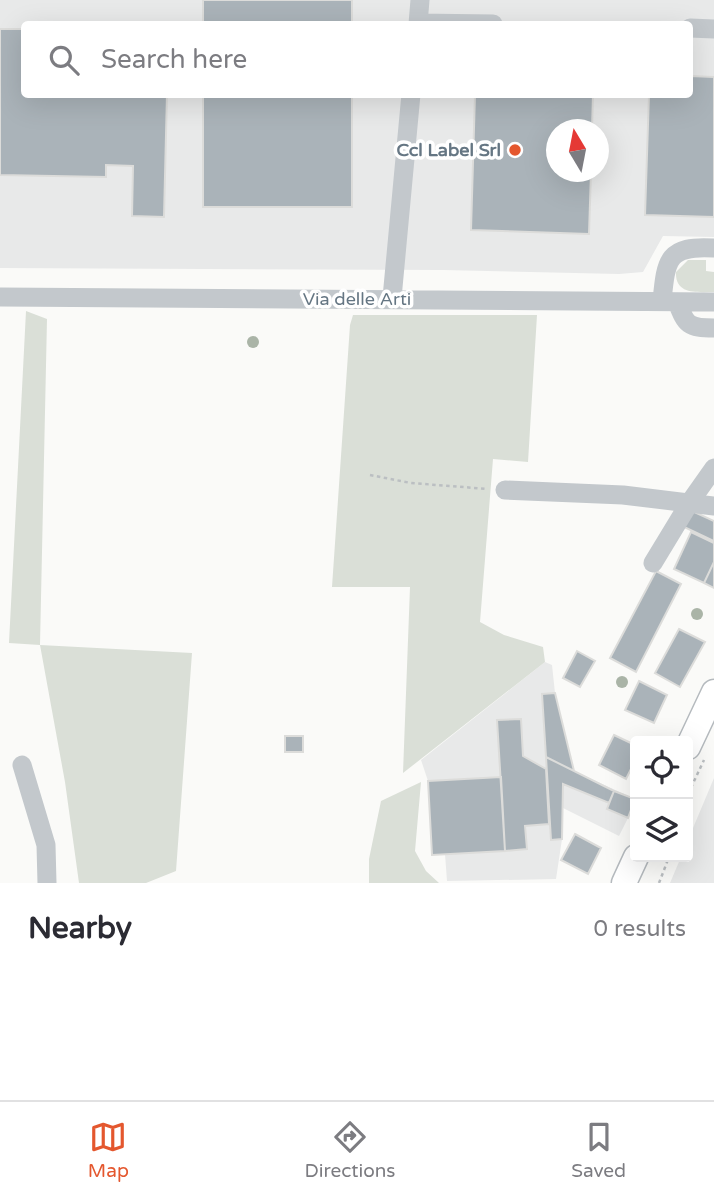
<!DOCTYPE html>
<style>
:root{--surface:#fff;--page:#f2f2f3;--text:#2b2b33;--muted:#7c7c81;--line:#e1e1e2;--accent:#e4572e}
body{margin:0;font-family:"Varela Round",sans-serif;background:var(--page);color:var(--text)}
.controls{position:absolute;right:21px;bottom:21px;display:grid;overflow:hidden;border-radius:7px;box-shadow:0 7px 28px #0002}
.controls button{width:63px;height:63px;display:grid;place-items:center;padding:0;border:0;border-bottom:2px solid var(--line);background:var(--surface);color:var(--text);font:35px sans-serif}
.compass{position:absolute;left:546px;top:119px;width:63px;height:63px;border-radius:50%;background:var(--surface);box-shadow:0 7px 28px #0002;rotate:350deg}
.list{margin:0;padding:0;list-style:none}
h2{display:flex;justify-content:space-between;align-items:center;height:91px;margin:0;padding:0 28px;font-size:30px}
h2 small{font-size:23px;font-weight:400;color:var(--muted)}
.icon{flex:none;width:38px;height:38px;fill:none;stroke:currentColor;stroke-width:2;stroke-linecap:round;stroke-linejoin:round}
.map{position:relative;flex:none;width:714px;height:883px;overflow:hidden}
.search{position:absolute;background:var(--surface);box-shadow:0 7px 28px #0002;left:21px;right:21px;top:21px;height:77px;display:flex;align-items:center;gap:18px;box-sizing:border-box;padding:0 24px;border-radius:7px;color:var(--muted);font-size:26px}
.sheet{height:217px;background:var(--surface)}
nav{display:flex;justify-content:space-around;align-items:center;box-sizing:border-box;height:98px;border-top:2px solid var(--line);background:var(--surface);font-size:19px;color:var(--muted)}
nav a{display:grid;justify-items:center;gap:4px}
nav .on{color:var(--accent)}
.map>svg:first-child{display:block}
.built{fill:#e8e9e9;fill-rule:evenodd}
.green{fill:#dadfd7}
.building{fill:#aab3b9;stroke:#dcdcda;stroke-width:2}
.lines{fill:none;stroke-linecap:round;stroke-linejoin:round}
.major-casing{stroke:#b5babe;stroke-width:27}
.path{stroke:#bbbfc2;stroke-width:2.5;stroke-dasharray:3.5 3.5;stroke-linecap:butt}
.minor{stroke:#c3c8cc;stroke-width:19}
.major{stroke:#fff;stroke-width:24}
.tree{fill:#aab4a7}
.poi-dot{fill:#e4572e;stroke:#fff;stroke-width:2.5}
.labels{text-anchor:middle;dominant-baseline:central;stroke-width:7;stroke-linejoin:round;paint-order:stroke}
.poi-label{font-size:18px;font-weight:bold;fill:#657683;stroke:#fff;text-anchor:end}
.street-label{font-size:18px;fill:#657683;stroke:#fff}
</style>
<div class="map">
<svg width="714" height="883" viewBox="0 0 714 883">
<rect width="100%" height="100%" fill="#fafaf8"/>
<path class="built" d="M 0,0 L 714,0 L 714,237 L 663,236 L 643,272 L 619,274 L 443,270 L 0,268 ZM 24,24 L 690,24 L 690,94 L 24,94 ZM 556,130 L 598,130 L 598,172 L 556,172 Z
M 545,662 L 552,665 L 555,693 L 574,771 L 635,799 L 628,818 L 619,836 L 563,808 L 562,839 L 556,879 L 447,881 L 445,854 L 432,855 L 428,781 L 421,760 Z
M 714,778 L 714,883 L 670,883 L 681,857 L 688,857 L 688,840 Z"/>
<path class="green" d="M 688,260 L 706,260 L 706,271 L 714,272 L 714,292 C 697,292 675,295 676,272 Z
M 26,311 L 47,319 L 40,645 L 192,653 L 176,871 L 146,883 L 79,883 L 65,782 L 40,645 L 9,643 Z
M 353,315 L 537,315 L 528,462 L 493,459 L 480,622 L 504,635 L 543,647 L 545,662 L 403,773 L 410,587 L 332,587 L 350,325 Z
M 421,782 L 415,851 L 426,871 L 439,883 L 369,883 L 369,859 L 381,801 Z"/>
<path class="building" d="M 203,0 L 352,0 L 352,24 L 203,24 Z
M 0,29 L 24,29 L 24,94 L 167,94 L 164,217 L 132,216 L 133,166 L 106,165 L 106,177 L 0,175 Z
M 690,76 L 714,77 L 714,217 L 645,215 L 649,94 L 690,94 Z
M 203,94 L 352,94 L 352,207 L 203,207 Z
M 475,94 L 593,94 L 592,130 L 556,130 L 556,172 L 591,172 L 589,234 L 471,230 Z
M 690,510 L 714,521 L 714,541 L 682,526 Z
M 691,532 L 714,543 L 714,562 L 704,583 L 674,569 Z
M 714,562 L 714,588 L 704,583 Z
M 656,571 L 681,584 L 636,672 L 610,658 Z
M 679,629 L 705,642 L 680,687 L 655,673 Z
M 577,651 L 595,661 L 580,687 L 563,678 Z
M 639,681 L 667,695 L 654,723 L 625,710 Z
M 555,693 L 574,771 L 546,757 L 542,694 Z
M 521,719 L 523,756 L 546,769 L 549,824 L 525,826 L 527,849 L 505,851 L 497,720 Z
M 614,735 L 635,745 L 635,761 L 626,779 L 599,765 Z
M 285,736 L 303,736 L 303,752 L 285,752 Z
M 546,757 L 614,791 L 609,803 L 563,784 L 562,839 L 551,840 Z
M 501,777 L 505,851 L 432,855 L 428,781 Z
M 614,791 L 635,799 L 628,818 L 607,809 Z
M 575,834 L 601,848 L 588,874 L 561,860 Z"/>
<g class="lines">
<defs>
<path id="major" d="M 688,747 L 714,692
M 624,883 L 636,857"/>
</defs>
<use href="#major" class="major-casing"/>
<path class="path" d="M 370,475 L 411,483 L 488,489
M 688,794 L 704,760
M 659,883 L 669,857"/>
<path class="minor" d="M 418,23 L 493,24
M 418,24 L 420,0
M 690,28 L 714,29
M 0,297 L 714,302
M 392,298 L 411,94
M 662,301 C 666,260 667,245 714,248
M 677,302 C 686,325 688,328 714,328
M 505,490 L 623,495 L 714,506
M 653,563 L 690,502 L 714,468
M 22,765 L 46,845 L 47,883"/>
<use href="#major" class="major"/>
</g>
<g class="tree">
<circle cx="253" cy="342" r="6"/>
<circle cx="697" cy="614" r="6"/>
<circle cx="622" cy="682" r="6"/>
</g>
<circle class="poi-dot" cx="515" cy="150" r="7"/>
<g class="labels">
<g class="poi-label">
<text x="501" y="150">Ccl Label Srl</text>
</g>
<g class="street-label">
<text x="357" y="299">Via delle Arti</text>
</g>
</g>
</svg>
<div class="controls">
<button><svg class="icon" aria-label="locate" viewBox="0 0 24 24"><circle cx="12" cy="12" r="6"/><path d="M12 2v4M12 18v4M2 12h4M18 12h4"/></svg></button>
<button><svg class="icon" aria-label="layers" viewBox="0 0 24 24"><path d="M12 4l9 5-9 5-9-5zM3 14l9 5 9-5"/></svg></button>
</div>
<svg class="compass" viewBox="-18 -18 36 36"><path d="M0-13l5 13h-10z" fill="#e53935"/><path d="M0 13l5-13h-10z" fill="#7c7c81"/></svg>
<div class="search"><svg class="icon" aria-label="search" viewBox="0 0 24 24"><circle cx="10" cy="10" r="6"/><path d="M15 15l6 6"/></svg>Search here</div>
</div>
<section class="sheet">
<h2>Nearby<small>0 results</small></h2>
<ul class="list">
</ul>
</section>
<nav>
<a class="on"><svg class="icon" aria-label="map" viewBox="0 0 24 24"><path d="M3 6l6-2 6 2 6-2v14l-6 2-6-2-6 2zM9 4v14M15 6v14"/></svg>Map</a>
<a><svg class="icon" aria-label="directions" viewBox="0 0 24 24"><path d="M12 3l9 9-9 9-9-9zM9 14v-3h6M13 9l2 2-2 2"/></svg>Directions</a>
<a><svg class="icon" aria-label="saved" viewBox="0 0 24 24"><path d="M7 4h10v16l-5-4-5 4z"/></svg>Saved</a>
</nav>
